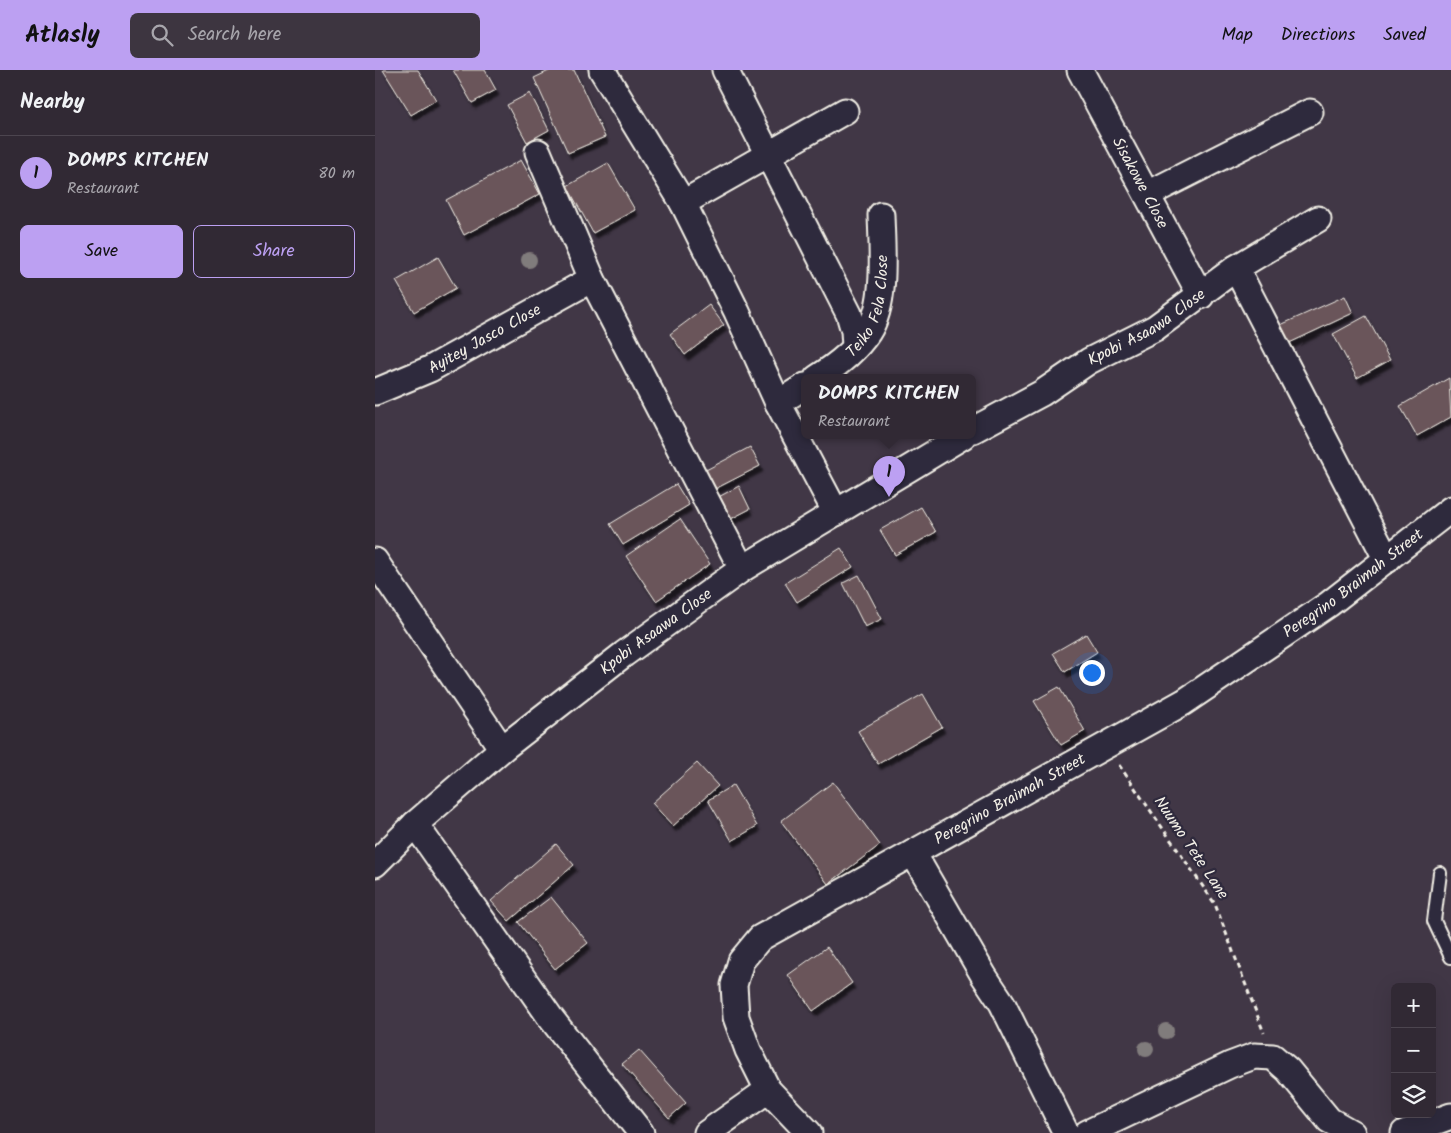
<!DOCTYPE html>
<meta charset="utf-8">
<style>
:root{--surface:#312934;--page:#3d3540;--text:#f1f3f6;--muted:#a8a6ac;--line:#4c454f;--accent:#bca0f2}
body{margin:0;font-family:Kalam,sans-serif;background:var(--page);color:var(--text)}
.controls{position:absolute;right:15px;bottom:15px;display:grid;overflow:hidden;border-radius:8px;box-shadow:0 5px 20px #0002}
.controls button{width:45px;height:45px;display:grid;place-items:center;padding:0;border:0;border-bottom:1px solid var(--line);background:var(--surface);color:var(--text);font:25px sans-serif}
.you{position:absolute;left:716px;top:602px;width:18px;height:18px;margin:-12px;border:4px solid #fff;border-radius:50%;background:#1a73e8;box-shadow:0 0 0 8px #1a73e833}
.badge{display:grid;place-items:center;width:32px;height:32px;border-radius:50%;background:var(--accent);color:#111;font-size:16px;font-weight:700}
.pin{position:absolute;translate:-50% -41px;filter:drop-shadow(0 1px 2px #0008)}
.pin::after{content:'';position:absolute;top:26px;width:18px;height:15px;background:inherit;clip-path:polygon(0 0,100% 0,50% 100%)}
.popup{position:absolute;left:426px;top:304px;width:175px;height:65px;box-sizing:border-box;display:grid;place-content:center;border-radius:8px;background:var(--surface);filter:drop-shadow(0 1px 4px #0005);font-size:16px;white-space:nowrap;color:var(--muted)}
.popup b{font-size:19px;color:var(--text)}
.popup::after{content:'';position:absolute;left:50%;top:100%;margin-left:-10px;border:10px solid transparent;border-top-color:var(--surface)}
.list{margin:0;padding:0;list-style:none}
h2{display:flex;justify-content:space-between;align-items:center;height:65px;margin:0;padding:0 20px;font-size:21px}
h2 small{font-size:16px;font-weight:400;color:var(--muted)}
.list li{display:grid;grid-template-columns:32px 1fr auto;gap:15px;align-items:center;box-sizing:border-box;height:75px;padding:0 20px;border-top:1px solid var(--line)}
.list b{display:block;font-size:19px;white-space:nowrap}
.list p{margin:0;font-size:16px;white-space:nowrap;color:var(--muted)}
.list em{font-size:16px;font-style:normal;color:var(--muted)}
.actions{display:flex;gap:10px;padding:15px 20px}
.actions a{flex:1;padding:11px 0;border:1px solid var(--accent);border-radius:8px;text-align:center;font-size:18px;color:var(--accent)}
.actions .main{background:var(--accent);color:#111}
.icon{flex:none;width:28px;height:28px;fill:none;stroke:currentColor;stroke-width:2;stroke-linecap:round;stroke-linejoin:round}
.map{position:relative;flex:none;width:1076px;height:1063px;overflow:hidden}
header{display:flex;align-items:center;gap:30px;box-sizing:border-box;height:70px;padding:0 25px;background:var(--accent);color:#111}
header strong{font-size:24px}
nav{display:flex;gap:28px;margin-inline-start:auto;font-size:18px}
.search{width:350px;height:45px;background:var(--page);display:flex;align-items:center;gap:12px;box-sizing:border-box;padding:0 18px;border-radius:8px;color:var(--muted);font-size:19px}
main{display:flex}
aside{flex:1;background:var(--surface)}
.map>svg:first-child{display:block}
.building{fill:#6b555a;stroke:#f4f1e8;filter:url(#shadow)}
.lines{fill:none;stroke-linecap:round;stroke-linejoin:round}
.service-casing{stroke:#f4f1e8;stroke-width:16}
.minor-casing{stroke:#f4f1e8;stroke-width:29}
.path{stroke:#f4f1e8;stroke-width:3;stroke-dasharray:5 4;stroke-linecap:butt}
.service{stroke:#2f2a3d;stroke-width:12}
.minor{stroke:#2f2a3d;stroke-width:25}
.tree{fill:#807b7b}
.labels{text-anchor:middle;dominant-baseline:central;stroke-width:4.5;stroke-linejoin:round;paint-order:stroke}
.street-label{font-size:16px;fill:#f4f1e8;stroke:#2f2a3d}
</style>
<header>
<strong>Atlasly</strong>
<div class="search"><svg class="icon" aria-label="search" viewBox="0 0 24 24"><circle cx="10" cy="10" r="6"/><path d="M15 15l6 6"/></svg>Search here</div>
<nav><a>Map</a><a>Directions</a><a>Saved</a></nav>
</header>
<main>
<aside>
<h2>Nearby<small></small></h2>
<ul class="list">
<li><span class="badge">1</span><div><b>DOMPS KITCHEN</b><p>Restaurant</p></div><em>80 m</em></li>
</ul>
<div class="actions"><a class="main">Save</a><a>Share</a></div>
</aside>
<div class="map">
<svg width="1076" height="1063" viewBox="0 0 1076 1063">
<defs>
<filter id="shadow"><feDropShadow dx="3" dy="5.5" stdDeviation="1" flood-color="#0009"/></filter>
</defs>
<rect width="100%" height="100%" fill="#413746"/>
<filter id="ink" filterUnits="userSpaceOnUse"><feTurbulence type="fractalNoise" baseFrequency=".02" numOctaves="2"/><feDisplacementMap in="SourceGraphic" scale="10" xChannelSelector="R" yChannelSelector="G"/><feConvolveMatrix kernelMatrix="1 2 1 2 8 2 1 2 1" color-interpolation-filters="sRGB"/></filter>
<g filter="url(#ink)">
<path class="building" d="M 8,0 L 43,0 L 61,30 L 36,45 Z
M 78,0 L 110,0 L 121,20 L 97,33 Z
M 176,0 L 199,0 L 230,67 L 193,83 L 159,8 Z
M 155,23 L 174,60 L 152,72 L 132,35 Z
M 146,90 L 165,124 L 89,165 L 71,130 Z
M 233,93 L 260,140 L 218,163 L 192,116 Z
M 63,187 L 81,218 L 39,242 L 21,211 Z
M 970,226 L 978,243 L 910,275 L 901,257 Z
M 334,235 L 349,255 L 310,285 L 295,264 Z
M 991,246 L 1015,290 L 982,308 L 958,264 Z
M 1074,308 L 1076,347 L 1042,366 L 1025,336 Z
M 375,377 L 385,396 L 338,420 L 329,401 Z
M 301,414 L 314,435 L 248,475 L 235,454 Z
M 364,416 L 375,439 L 350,452 L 338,430 Z
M 546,437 L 561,462 L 520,485 L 505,460 Z
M 305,449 L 335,494 L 281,531 L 251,486 Z
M 466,478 L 478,497 L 422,532 L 410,513 Z
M 484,505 L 507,549 L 490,557 L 468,513 Z
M 711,564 L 722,582 L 690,602 L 678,583 Z
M 684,617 L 710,661 L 686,675 L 659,631 Z
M 548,624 L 567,657 L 503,694 L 483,661 Z
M 322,693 L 343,716 L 298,756 L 277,733 Z
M 458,712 L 505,775 L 453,814 L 406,751 Z
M 358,715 L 382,756 L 357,771 L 333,730 Z
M 181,774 L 199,795 L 134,851 L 116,831 Z
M 176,827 L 213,873 L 180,899 L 143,852 Z
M 452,877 L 477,913 L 438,941 L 413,905 Z
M 264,980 L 311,1033 L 294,1048 L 247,994 Z"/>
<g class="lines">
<defs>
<path id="service" d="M 1065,803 L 1059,851 L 1076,887"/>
<g id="minor">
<path d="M 227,0 L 308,133 L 362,242 L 403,333 L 461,443"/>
<path d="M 350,0 L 474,244 L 479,261 L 480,276"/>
<path id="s1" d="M 705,0 L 826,226"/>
<path d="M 163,82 L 217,209 L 367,499"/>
<path d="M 773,124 L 935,42"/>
<path d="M 308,133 L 470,41"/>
<path d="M 861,198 L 1012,490"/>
<path id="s2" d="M 442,308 C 461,296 480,282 493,262 C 512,233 507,179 506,145"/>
<path id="s3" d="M 0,322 L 55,299 L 217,209"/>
<path d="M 403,333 L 430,316"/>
<path id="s4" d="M 598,360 L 667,323 L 714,291 L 780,258 L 861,198 L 943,149"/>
<path d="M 0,491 L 127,679"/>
<path d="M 40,754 L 175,947 L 266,1063"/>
<path d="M 538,783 L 609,906 L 627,933 L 691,1063"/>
<path id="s5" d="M 0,794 L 40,754 L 127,679 L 249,584 L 367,499 L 588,366"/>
<path d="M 332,1063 L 393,1020"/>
<path id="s6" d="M 434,1063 L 393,1020 L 373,980 L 361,947 L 359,915 L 366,891 L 385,868 L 809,632 L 954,534 L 1076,439"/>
<path d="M 712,1063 L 855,995 L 879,986 L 898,987 L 913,1000 L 954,1050 L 977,1063"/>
<path d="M 1029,1063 L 1076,1046"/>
</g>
</defs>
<use href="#service" class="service-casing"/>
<use href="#minor" class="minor-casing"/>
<path class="path" d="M 744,695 L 840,834 L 889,963"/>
<use href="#service" class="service"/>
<use href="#minor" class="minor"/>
</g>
<g class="tree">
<circle cx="154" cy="190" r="8"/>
<circle cx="791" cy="961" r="8"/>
<circle cx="771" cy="979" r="8"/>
</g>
</g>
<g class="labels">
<g class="street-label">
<text stroke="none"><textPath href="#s1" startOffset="128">Sisakowe Close</textPath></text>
<text stroke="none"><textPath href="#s2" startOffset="94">Teiko Fela Close</textPath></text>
<text stroke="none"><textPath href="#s4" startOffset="202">Kpobi Asaawa Close</textPath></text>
<text stroke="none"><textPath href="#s3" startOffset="122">Ayitey Jasco Close</textPath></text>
<text stroke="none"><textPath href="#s6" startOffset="918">Peregrino Braimah Street</textPath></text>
<text stroke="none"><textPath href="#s5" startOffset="365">Kpobi Asaawa Close</textPath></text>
<text stroke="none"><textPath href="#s6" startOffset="512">Peregrino Braimah Street</textPath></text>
<text transform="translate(816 778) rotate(56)">Nuumo Tete Lane</text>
</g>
</g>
</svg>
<div class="controls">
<button>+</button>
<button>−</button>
<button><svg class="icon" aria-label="layers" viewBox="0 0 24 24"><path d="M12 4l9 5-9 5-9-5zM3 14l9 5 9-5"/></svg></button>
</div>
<div class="you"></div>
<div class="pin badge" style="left:514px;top:427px">1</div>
<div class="popup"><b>DOMPS KITCHEN</b>Restaurant</div>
</div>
</main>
